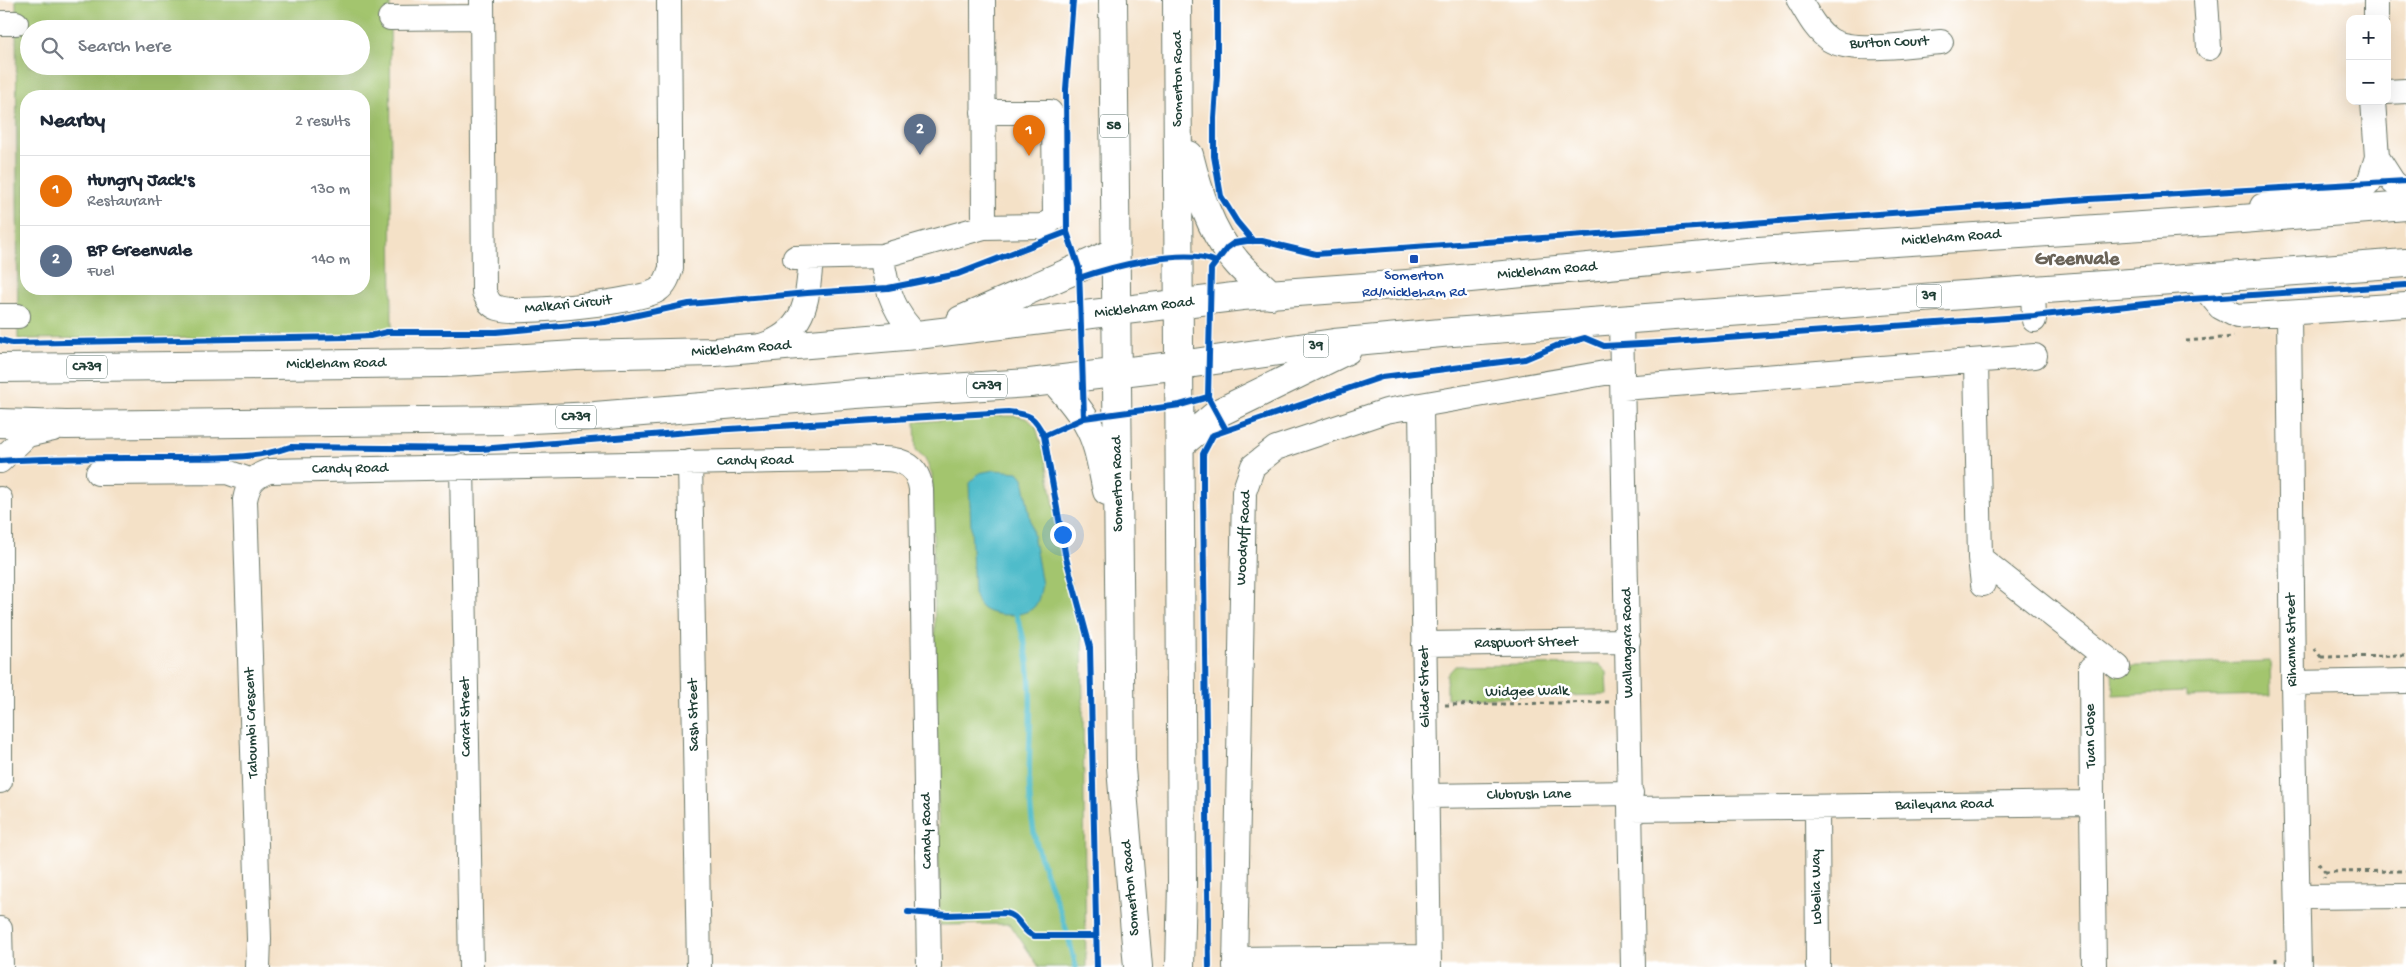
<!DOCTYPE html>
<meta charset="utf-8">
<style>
:root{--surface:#fff;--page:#f6f6f7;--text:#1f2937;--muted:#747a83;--line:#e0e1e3;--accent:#b5179e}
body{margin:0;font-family:"Gochi Hand",sans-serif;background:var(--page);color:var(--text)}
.controls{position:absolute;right:15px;top:15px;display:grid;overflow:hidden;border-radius:10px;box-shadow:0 5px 20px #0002}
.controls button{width:45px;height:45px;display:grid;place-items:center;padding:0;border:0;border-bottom:1px solid var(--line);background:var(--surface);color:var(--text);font:25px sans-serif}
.you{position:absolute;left:1062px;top:534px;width:18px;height:18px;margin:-12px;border:4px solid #fff;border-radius:50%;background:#1a73e8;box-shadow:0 0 0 8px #1a73e833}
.badge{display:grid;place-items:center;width:32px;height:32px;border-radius:50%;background:var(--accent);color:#fff;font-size:16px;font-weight:700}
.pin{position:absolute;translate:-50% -41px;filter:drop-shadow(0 1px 2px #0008)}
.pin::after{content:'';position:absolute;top:26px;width:18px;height:15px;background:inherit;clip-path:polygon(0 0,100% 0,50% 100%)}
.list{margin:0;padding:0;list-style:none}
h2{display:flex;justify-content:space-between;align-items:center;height:65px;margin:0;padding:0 20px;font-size:21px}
h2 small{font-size:16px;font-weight:400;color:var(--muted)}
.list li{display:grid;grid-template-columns:32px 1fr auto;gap:15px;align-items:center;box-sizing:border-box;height:70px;padding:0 20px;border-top:1px solid var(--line)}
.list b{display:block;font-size:19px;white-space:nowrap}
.list p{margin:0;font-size:16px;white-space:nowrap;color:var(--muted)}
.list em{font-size:16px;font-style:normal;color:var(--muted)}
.icon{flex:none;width:28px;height:28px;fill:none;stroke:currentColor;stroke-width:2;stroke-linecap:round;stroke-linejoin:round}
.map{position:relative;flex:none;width:2406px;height:967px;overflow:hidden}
.search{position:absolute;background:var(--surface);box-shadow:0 5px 20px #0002;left:20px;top:20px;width:350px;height:55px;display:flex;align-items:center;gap:12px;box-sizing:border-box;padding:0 18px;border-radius:28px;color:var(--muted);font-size:19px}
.panel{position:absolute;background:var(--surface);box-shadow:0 5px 20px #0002;left:20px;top:90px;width:350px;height:205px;border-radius:20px}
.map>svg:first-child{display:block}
.green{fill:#a3c56e;stroke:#618151;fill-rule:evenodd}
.water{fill:#4fbcca;stroke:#377c7f}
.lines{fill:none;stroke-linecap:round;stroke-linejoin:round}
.stream{stroke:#4fbcca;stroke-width:5.5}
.minor-casing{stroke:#6a7667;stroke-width:26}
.major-casing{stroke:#6a7667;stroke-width:30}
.path{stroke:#6a7667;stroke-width:3;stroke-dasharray:4 4;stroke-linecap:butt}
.minor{stroke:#fff;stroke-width:24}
.major{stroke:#fff;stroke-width:28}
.cycleway-casing{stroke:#fff;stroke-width:9}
.cycleway{stroke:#0057b8;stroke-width:6}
.transit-dot{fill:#1a4fb4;stroke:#fff;stroke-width:2}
.labels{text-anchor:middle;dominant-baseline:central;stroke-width:5;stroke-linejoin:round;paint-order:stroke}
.shield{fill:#fff;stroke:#627771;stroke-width:1}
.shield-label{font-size:14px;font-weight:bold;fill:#1f3d34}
.street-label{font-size:15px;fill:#1f3d34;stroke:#fff}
.transit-label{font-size:15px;fill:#164399;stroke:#fff}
.district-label{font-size:20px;font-weight:bold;fill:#6a6358;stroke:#fff}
</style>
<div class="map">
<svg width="2406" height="967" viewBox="0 0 2406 967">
<rect width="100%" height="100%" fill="#fff"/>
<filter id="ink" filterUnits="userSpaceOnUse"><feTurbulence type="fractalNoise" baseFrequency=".02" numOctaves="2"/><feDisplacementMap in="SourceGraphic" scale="10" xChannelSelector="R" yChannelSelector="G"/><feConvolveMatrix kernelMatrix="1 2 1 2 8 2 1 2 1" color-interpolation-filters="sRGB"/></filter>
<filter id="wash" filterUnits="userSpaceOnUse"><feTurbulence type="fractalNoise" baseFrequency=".0096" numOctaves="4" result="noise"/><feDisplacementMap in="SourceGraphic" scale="20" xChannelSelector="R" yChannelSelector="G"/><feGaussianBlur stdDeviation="1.12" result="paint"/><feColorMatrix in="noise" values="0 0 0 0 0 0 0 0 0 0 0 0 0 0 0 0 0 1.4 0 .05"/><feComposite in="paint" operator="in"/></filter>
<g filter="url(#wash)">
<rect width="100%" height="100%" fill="#f4e1c7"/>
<path class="green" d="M 16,0 L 390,0 L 392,335 L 18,339 ZM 29,29 L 361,29 L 361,66 L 29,66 ZM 26,96 L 364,96 L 364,289 L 26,289 Z
M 1000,416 L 1018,416 L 1028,419 L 1036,427 L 1046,461 L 1063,557 L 1082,626 L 1086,967 L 1039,967 L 1010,924 L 940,925 L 932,475 L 925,458 L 916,450 L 915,422 Z
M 2270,661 L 2271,695 L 2186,697 L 2186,692 L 2113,695 L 2112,667 Z
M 1599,664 L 1607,672 L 1608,695 L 1447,698 L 1447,675 L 1455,666 Z"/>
<path class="water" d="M 994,470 L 1018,472 L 1023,478 L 1042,585 C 1040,592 1039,602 1034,607 C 1023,618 991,617 981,607 C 977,603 976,598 974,593 L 969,483 L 979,473 Z"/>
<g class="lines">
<path class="stream" d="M 1016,614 C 1044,686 1020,759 1034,832 C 1039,863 1055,893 1064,923 C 1069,937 1072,952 1076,967"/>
</g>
</g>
<g filter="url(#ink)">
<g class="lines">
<defs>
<path id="minor" d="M 482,0 L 484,292 C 488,300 489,305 498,308 C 518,315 640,302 658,290 C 666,284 668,277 671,268 L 669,0
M 1799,0 C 1808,14 1815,30 1830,40 C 1853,54 1913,44 1941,42
M 2206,0 L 2209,48
M 390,18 L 482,17
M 2376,19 L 2376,0
M 0,23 L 16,23
M 2387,92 L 2406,91
M 983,112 L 1050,112 L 1054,118 L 1055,217 L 1044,226 L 984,227
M 2377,157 L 2393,182 L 2406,193
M 2262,206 L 2350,195 L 2364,188 L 2369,183 L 2377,157 L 2373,101
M 882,256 C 885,285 894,315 917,335
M 795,258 L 882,256 L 984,227 L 983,0
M 2195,277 L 2220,307 L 2237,316 L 2406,305
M 2033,289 L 2034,320
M 2289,313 L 2293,683 L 2299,967
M 0,316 L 18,316
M 1621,319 L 1633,967
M 761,346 C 807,331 807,301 811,259
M 1976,362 L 1980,558 L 1983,584
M 1623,388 L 2035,356
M 1421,407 L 1429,967
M 0,461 L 27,435 L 53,429
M 690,462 L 699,967
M 462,466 L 471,967
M 98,473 L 227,472 L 252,481
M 0,499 L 0,781
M 1980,558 L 2118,667
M 1424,644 L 1628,641
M 2091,668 L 2092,803
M 2293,683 L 2406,681
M 1426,796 L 1631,793
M 1817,807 L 1818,967
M 1631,809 L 2092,803 L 2094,967
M 2298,897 L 2406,896
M 0,929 L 1,967
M 1235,959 L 1428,957
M 258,967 L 259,939 L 245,500 C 248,484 254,476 269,471 L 883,459 C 904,459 918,467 921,489 L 929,967
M 1235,967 L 1244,492 L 1253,466 L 1276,448 L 1386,411 L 1622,370"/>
<path id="major" d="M 1113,0 L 1121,768 L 1138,967
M 1177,0 L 1182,883 L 1180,967
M 1189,155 C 1198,191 1210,231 1235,260 C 1245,273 1260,283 1271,295
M 961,320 L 1115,252
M 0,368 L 444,363 L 575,355 L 715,352 L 917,335 L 1242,296 L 1407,284 L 1758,251 L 2204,222 L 2406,206
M 1054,380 C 1066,394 1078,407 1087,423 C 1099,443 1102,469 1107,491
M 0,423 L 66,425 L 509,420 L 595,416 L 856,394 L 1030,383 L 1180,365 L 1334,343 L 1452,332 L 2406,263
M 1181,444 L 1218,413 L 1347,350"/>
</defs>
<use href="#minor" class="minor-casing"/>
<use href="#major" class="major-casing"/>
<path class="path" d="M 2090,199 L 2091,208
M 2186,341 L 2234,337
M 2314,648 L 2321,657 L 2322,662
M 2321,657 L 2406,656
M 1445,705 L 1609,702
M 2318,863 L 2325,872 L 2324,878
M 2325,872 L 2406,871
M 2276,958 L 2276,967"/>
<use href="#minor" class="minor"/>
<use href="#major" class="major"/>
<defs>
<path id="cycleway" d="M 1217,0 L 1217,75 L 1214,118 L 1214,156 L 1221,196 L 1237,222 L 1253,241
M 1067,232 L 1066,89 L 1073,0
M 1079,278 C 1111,267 1186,247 1216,262
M 0,340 L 12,343 L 348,337 L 370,336 L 387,332 L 496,332 L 605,322 L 689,304 L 807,293 L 888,288 L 958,274 L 1067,232 L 1079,268 L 1084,418 L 1044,436
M 1084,418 L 1180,405 L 1208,397
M 1226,430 L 1208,397 L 1211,269 L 1227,248 L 1234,243 L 1247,241 L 1262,241 L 1316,254 L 2090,199 L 2406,181
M 0,461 C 57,457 115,458 172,458 C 211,457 253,460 290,447 L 481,449 L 713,430 L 1008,412 C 1030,414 1034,416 1044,436 L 1066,558 L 1090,647 L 1097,967
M 908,912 L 948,915 L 1005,913 C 1020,915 1021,932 1034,936 L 1096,936
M 1209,967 L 1203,494 L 1203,454 L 1213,435 L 1382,377 L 1525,359 L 1556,346 L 1585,338 L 1604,346 L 1659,343 L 2034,316 L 2191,299 L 2406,285"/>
</defs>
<use href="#cycleway" class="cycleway-casing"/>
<use href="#cycleway" class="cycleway"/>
</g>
</g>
<rect class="transit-dot" x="1409" y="254" width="10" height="10" rx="2.5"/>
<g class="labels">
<g class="shield">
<rect x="1100" y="114.5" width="28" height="23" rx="4"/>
<rect x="1916.5" y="284.5" width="25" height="23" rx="4"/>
<rect x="1303.5" y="334.5" width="25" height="23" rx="4"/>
<rect x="67" y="355.5" width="40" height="23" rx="4"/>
<rect x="967" y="374.5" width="40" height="23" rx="4"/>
<rect x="556" y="405.5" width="40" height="23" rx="4"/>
</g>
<g class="shield-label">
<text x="1114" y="126">58</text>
<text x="1929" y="296">39</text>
<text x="1316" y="346">39</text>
<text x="87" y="367">C739</text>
<text x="987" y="386">C739</text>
<text x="576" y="417">C739</text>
</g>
<g class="street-label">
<text transform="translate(1889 43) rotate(-2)">Burton Court</text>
<text transform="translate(1178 79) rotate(-90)">Somerton Road</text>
<text transform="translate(1951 238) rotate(-4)">Mickleham Road</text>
<text transform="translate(1547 271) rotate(-5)">Mickleham Road</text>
<text transform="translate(568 305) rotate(-6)">Malkari Circuit</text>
<text transform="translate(1144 308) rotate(-7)">Mickleham Road</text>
<text transform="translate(741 349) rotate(-4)">Mickleham Road</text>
<text transform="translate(336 364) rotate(-1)">Mickleham Road</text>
<text transform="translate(755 461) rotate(-1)">Candy Road</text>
<text transform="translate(350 469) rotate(-1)">Candy Road</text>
<text transform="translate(1118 484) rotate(-91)">Somerton Road</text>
<text transform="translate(1244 538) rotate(-87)">Woodruff Road</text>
<text transform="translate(2292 640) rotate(-91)">Rihanna Street</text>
<text transform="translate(1526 643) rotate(-1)">Raspwort Street</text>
<text transform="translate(1628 643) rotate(-91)">Wallangara Road</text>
<text transform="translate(1425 687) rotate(-91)">Glider Street</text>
<text transform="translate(1527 692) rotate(-1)">Widgee Walk</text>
<text transform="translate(694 715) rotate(-91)">Sash Street</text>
<text transform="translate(466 717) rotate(-91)">Carat Street</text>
<text transform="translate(252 723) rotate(-92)">Taloumbi Crescent</text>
<text transform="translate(2091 736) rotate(-91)">Tuan Close</text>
<text transform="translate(1529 795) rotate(-1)">Clubrush Lane</text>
<text transform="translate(1944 805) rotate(-1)">Baileyana Road</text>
<text transform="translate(927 831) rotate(-91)">Candy Road</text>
<text transform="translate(1817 887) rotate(-91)">Lobelia Way</text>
<text transform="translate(1131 888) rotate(-95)">Somerton Road</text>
</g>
<g class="transit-label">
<text x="1414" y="276">Somerton<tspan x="1414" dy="17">Rd/Mickleham Rd</tspan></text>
</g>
<g class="district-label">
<text x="2077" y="260">Greenvale</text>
</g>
</g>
</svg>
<div class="controls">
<button>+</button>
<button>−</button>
</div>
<div class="you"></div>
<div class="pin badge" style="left:1029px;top:156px;background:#e8710a">1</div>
<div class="pin badge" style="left:920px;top:155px;background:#5c6f8a">2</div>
<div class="search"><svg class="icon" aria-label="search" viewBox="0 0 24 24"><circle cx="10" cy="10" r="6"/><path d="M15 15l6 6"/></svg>Search here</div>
<section class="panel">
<h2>Nearby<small>2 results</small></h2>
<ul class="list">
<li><span class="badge" style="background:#e8710a">1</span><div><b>Hungry Jack's</b><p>Restaurant</p></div><em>130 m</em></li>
<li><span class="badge" style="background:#5c6f8a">2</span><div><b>BP Greenvale</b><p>Fuel</p></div><em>140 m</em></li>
</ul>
</section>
</div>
